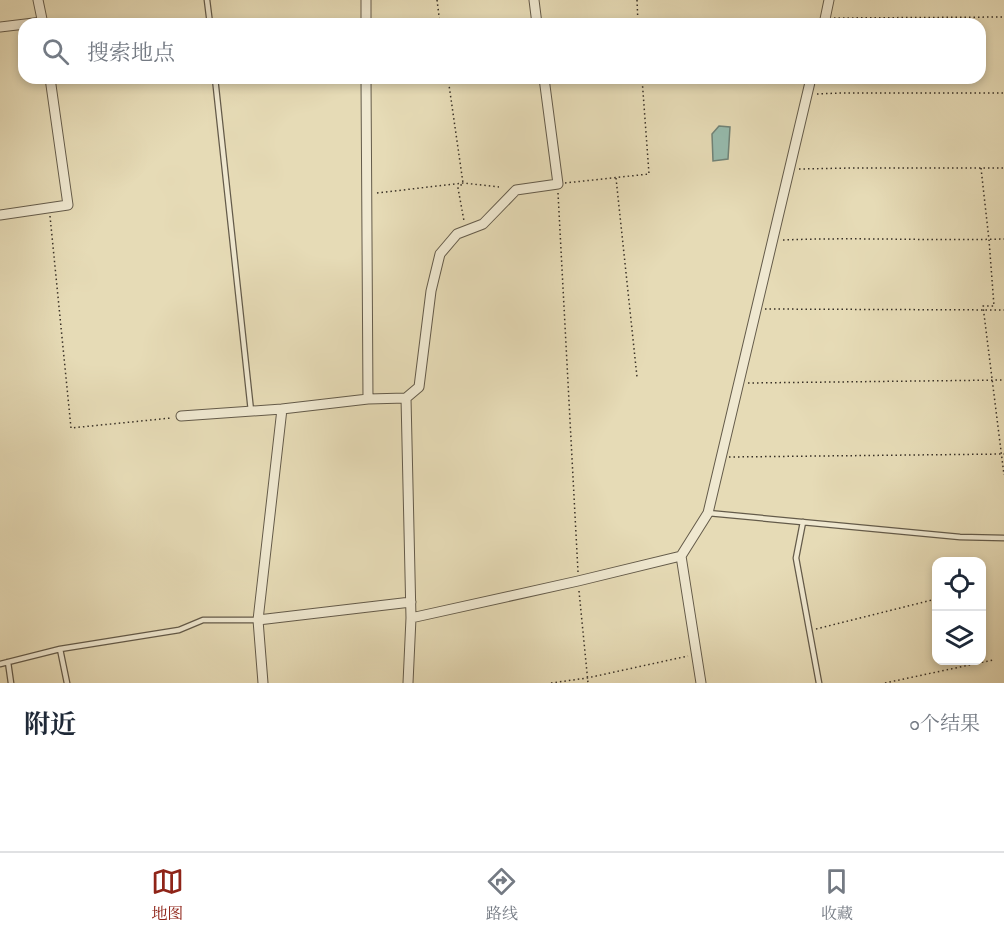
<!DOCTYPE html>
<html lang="zh">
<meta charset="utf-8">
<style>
:root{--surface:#fff;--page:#f6f6f7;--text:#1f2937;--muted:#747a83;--line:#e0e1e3;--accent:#8f2418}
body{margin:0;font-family:"IM FELL DW Pica","Noto Serif SC",serif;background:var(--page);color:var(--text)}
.controls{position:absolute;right:18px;bottom:18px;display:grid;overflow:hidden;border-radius:12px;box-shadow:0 3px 9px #0003}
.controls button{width:54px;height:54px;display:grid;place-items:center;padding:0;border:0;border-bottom:2px solid var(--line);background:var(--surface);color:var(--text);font:30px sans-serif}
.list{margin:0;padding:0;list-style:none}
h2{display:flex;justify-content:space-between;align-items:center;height:78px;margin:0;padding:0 24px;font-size:26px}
h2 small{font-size:20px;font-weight:400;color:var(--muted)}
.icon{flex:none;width:33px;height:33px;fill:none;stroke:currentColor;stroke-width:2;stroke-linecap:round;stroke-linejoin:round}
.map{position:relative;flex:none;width:1004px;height:683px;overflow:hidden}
.search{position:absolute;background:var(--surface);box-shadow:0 3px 9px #0003;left:18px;right:18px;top:18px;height:66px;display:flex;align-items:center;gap:15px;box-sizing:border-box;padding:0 21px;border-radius:18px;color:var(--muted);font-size:22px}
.sheet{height:168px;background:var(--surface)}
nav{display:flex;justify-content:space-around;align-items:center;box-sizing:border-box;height:84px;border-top:2px solid var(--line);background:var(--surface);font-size:16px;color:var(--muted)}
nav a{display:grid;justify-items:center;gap:3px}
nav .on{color:var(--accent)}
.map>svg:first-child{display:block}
.water{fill:#96bbae;stroke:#708378;stroke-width:1.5}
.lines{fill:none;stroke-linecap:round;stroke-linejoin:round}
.lane-casing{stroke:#645b4a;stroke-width:7}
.street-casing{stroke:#645b4a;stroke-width:11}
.path{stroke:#383026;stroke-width:1.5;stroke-dasharray:1.5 3;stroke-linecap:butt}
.lane{stroke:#efe8d0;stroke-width:4.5}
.street{stroke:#efe8d0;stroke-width:9}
</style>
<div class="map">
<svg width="1004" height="683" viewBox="0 0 1004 683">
<rect width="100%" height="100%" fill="#e6dbb6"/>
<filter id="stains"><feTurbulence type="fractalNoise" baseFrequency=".00333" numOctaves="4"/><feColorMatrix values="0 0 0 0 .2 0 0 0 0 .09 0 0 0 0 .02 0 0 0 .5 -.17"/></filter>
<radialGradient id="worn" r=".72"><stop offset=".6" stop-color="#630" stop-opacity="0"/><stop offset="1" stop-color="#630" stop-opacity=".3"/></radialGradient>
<path class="water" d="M 719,126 L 730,127 L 728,159 L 713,161 L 712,134 Z"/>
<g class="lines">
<defs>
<path id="lane" d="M 207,0 L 210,24
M 215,78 L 251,411
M 708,513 L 960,537 L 1004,538
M 803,522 L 796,558 L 819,683
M 60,649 L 67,683
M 8,662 L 11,683
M 0,664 L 60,649 L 179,630 L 203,620 L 258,620"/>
<path id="street" d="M 38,0 L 43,24
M 366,0 L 366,24
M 534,0 L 537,24
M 824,24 L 829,0
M 0,27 L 42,22
M 0,215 L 68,205 L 50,78
M 406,398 L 419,387 L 431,291 L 440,254 L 457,234 L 483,224 L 516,190 L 558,184 L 544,78
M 368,399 L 406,398 L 411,618 L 408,683
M 282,409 L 368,399 L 366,78
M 181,416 L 282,409 L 258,620
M 681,556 L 708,513 L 811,78
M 411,618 L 578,581 L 681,556 L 701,683
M 263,683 L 258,620 L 411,602"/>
</defs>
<use href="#lane" class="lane-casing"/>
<use href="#street" class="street-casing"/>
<path class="path" d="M 437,0 L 440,24
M 637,0 L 638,24
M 834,18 L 1004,17
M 448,78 L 463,183 L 458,188 L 464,221
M 817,94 L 840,93 L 1004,93
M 981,168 L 989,240 L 994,306 L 983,306 L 1004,475
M 799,169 L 851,168 L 1004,168
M 616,178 L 637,377
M 565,183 L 649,174 L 642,78
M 377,193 L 463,183 L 499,187
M 558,193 L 578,572
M 50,216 L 71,428 L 171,418
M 783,240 C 857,237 930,241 1004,239
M 765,309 L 1004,310
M 748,383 L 1004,380
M 729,457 L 1004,454
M 579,591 L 588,683
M 816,629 L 936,599
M 551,683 L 587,678 L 688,656
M 885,683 L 993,660"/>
<use href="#lane" class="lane"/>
<use href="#street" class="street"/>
</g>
<rect width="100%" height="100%" filter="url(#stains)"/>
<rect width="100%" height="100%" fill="url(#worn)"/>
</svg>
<div class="controls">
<button><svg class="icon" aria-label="locate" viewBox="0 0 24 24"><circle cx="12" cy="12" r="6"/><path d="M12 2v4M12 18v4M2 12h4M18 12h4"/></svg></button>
<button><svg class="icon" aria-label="layers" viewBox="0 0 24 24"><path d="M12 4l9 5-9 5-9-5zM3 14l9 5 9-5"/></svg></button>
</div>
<div class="search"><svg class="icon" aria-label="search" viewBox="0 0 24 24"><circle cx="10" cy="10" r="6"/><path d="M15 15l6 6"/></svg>搜索地点</div>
</div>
<section class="sheet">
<h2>附近<small>0个结果</small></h2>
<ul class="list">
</ul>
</section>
<nav>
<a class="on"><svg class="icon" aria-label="map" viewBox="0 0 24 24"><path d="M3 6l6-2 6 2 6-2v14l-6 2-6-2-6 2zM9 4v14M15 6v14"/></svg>地图</a>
<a><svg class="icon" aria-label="directions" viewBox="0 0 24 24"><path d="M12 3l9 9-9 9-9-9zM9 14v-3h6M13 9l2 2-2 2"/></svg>路线</a>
<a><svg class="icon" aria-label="saved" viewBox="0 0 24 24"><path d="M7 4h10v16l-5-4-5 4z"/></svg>收藏</a>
</nav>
